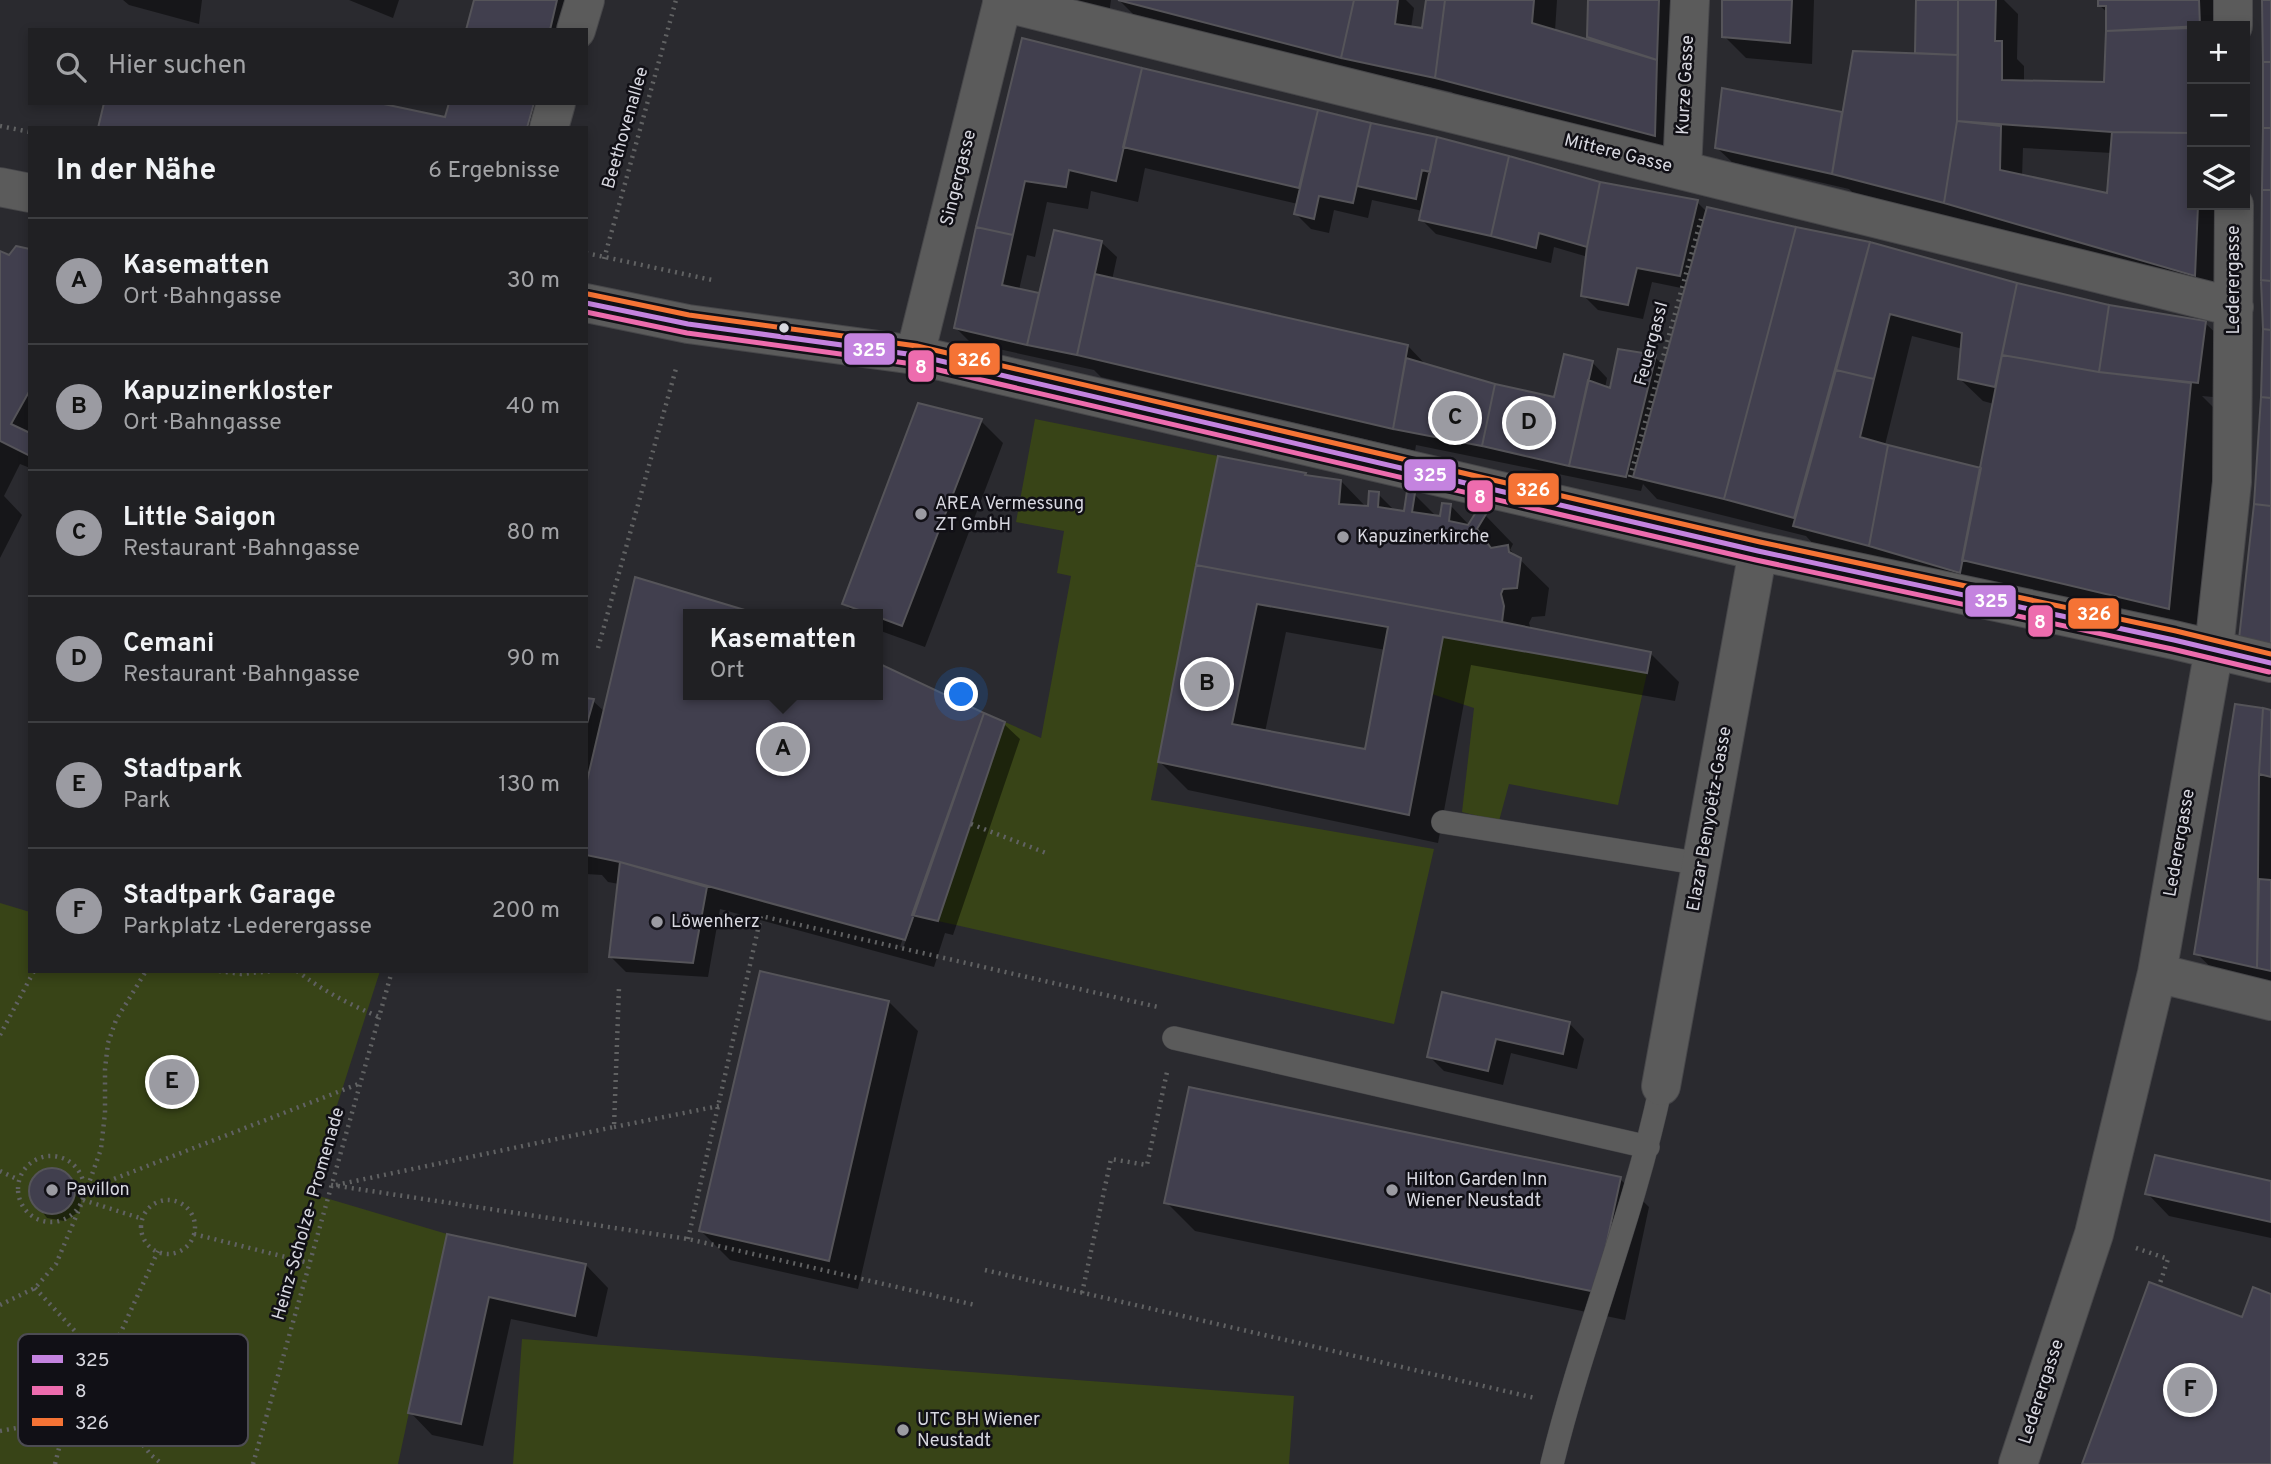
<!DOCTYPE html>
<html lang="de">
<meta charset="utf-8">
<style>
:root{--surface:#202023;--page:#2d2d30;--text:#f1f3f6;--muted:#a2a3a6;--line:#3d3e41;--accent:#9b9ba2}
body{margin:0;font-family:Overpass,sans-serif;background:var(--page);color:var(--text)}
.controls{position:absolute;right:21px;top:21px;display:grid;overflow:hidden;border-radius:0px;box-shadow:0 4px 10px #0003}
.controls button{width:63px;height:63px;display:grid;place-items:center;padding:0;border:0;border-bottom:2px solid var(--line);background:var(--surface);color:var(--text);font:35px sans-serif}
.you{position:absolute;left:962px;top:695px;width:24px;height:24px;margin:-18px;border:5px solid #fff;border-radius:50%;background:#1a73e8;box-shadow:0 0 0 10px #1a73e833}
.badge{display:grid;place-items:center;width:46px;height:46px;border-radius:50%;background:var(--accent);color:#111;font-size:23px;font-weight:700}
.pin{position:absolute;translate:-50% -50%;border:4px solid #fff;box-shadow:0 2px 7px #0006}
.popup{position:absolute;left:683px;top:609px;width:200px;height:91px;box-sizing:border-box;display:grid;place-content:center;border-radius:0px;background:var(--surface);filter:drop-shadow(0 2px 5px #0005);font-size:23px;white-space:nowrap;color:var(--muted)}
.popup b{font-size:26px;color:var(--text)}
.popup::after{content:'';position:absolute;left:50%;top:100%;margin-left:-14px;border:14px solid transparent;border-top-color:var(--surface)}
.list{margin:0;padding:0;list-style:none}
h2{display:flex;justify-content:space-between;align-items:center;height:91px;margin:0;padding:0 28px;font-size:30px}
h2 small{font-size:23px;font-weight:400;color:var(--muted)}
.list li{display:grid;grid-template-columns:46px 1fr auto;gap:21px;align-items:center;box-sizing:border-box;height:126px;padding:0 28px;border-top:2px solid var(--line)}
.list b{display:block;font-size:26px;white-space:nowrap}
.list p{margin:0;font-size:23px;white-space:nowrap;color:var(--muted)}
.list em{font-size:23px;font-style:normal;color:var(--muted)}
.icon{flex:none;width:38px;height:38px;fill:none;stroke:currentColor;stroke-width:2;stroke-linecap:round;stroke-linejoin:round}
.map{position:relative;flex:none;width:2271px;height:1464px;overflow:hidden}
.search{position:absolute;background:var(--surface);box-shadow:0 4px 10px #0003;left:28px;top:28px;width:560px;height:77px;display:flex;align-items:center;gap:18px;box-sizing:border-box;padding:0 24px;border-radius:0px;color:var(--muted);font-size:26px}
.panel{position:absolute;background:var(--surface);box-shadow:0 4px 10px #0003;left:28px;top:126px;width:560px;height:847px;border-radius:0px}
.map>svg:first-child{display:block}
.green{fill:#384417}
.shadow{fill:#0007;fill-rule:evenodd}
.building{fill:#413f4e;stroke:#555459;stroke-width:2;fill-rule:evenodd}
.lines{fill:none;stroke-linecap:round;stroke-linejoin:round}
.service-casing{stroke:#47474a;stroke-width:24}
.minor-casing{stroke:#47474a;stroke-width:40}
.path{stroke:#616263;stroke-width:4.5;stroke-dasharray:2 5;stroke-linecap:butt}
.service{stroke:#5b5b5b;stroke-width:23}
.minor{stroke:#5b5b5b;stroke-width:38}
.bus-1-casing{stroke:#111016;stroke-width:10}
.bus-2-casing{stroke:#111016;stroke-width:10}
.bus-3-casing{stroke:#111016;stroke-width:10}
.bus-1{stroke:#c483df;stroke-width:5}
.bus-2{stroke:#ed6cae;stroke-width:5}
.bus-3{stroke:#f57335;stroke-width:5}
.bus-dot{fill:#d8d8e0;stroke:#111016;stroke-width:2.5}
.poi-dot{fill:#9b9ba2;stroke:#111016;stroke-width:2.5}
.labels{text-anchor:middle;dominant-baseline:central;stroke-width:5;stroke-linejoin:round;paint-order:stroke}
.street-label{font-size:18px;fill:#d8d8e0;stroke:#111016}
.poi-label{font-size:18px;fill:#d8d8e0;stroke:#111016;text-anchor:start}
.key{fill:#111016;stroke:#4d4c53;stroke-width:2}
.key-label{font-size:19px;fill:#d8d8e0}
.line-badge{stroke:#111016;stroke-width:2.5}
.badge-label{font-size:19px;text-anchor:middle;font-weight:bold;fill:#fff}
</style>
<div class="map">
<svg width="2271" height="1464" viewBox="0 0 2271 1464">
<rect width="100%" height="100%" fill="#2a2a2f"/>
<path class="green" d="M 1035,419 L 1218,456 L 1151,800 L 1434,849 L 1394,1024 L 938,921 L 1005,722 L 1041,738 L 1071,576 L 1057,573 L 1064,531 L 1016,522 Z
M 1443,637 L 1647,673 L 1618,805 L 1509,784 L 1499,821 L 1462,812 L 1474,708 L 1432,694 Z
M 0,903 L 30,912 L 30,971 L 380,971 L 309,1193 L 447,1234 L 398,1464 L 0,1464 Z
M 522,1339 L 1294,1396 L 1289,1464 L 513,1464 Z"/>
<path class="shadow" d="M 123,0 L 202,0 L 199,24 L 129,5 Z
M 349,0 L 399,0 L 393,18 Z
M 475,0 L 564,0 L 580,17 L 577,30 L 468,30 Z
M 1057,0 L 1111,0 L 1109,14 Z
M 1119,0 L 1406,0 L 1414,8 L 1411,28 L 1423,30 L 1428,0 L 1557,0 L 1555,31 L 1596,43 L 1589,37 L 1590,0 L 1674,0 L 1677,157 L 1459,100 L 1452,92 L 1142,23 Z
M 1724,0 L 1814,0 L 1812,64 L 1746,58 L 1724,36 Z
M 1918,0 L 2004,0 L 2018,14 L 2017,59 L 2024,66 L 2024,82 L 2106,83 L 2108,13 L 2100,6 L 2100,0 L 2220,0 L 2220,26 L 2192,26 L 2192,205 L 2221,205 L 2217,297 L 1856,196 L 1849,189 L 1732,162 L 1716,147 L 1841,113 L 1844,116 L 1916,55 ZM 2023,148 L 2112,153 L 2109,195 L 2022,177 Z
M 1023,40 L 1437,139 L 1600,184 L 1697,202 L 1707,212 L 1708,209 L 1870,244 L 2108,307 L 2205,323 L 2221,338 L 2213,397 L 2202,396 L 2219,413 L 2198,637 L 1817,548 L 1806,536 L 1657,499 L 1643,484 L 1641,491 L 1416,445 L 1415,451 L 1101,377 L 1094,370 L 971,343 L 956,328 ZM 1145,168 L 1298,204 L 1296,214 L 1311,229 L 1329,233 L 1334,210 L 1368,218 L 1372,200 L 1423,211 L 1421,219 L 1436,234 L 1551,263 L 1554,247 L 1588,257 L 1583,295 L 1598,310 L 1643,319 L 1652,282 L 1686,289 L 1665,367 L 1655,357 L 1611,390 L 1605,388 L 1607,378 L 1592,362 L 1555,399 L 1495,386 L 1427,366 L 1408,346 L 1112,280 L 1117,257 L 1101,242 L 1041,295 L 1019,290 L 1027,255 L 1035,257 L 1047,202 L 1088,209 L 1091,191 L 1138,202 ZM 1912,336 L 1963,349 L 1960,379 L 1983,401 L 1994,404 L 1981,470 L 1885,445 Z
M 450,103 L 561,103 L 546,128 L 100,128 L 447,119 Z
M 30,250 L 30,468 L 20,464 L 4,496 L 22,515 L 0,558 L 0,253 L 10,258 Z
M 981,421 L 1003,443 L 925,647 L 878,630 L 878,614 L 855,614 L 844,603 Z
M 1305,474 L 1308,477 L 1341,481 L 1369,510 L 1378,494 L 1396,512 L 1405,513 L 1414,494 L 1437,517 L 1442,518 L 1450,505 L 1470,526 L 1485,515 L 1513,544 L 1510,550 L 1549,588 L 1545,616 L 1532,617 L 1529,623 L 1531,630 L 1650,653 L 1679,682 L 1675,701 L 1471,665 L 1438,843 L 1188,790 L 1159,761 ZM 1286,632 L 1386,650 L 1366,752 L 1265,732 Z
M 636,579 L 752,614 L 688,614 L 688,695 L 878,695 L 878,665 L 1004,724 L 1020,739 L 953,935 L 945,933 L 934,967 L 720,909 L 708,977 L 626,972 L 611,957 L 619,884 L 608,882 L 602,875 L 586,874 L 586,700 L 593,701 L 605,712 ZM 912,912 L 915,915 L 903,948 L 900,947 Z
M 2271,713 L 2271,988 L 2219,975 L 2196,953 Z
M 1443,994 L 1569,1023 L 1584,1039 L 1577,1069 L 1511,1053 L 1503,1085 L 1444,1071 L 1429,1056 Z
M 889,1002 L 918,1031 L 858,1289 L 730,1260 L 701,1231 Z
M 48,1169 L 65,1172 L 82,1195 L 79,1212 L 64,1221 L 47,1218 L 29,1194 L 33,1178 Z
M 1620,1179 L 1649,1207 L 1625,1320 L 1195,1231 L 1166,1202 Z
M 2271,1183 L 2271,1238 L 2169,1216 L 2147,1193 Z
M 448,1236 L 586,1265 L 608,1288 L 597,1337 L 511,1319 L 483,1446 L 432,1435 L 410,1412 Z"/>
<path class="building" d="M 474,0 L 557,0 L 550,30 L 466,30 Z
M 1118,0 L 1354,0 L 1341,58 Z
M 1354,0 L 1398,0 L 1395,24 L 1422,28 L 1426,0 L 1445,0 L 1435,78 L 1341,58 Z
M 1445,0 L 1534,0 L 1532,23 L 1657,60 L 1655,136 L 1435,78 Z
M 1588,0 L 1659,0 L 1657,60 L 1587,37 Z
M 1722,0 L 1792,0 L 1790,43 L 1722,37 Z
M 1916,0 L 1958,0 L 1958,55 L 1915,53 Z
M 1958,0 L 1996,0 L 1995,41 L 2002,41 L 2002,80 L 2104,82 L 2106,31 L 2192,28 L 2192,133 L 2112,132 L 1957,121 Z
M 2098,0 L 2199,0 L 2200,26 L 2106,31 L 2106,6 L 2098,6 Z
M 2262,0 L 2271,0 L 2271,62 L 2263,62 Z
M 1022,38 L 1142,68 L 1116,181 L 1069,170 L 1066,187 L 1025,181 L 1013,235 L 976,227 Z
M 1853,51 L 1958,55 L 1957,121 L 1944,203 L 1832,174 Z
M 2263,62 L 2271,62 L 2271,128 L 2263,128 Z
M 1142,68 L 1318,110 L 1299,188 L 1123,147 Z
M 1722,88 L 1842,112 L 1832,174 L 1715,148 Z
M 104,103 L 379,103 L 445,117 L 449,103 L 534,103 L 527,128 L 98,128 Z
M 1318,110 L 1371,123 L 1353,203 L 1319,196 L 1314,219 L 1294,214 Z
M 1957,121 L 2001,126 L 2000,170 L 2107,193 L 2112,132 L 2192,133 L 2192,205 L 2198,205 L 2195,276 L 1944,203 Z
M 1371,123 L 1437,137 L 1430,172 L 1422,170 L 1416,199 L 1357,186 Z
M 2263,128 L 2271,128 L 2271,190 L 2262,190 Z
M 1437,137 L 1509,156 L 1491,236 L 1419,220 Z
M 1509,156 L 1600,182 L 1587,247 L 1539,233 L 1536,248 L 1491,236 Z
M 1600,182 L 1698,200 L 1680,276 L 1637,268 L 1628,305 L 1581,296 L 1587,247 Z
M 2262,190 L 2271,190 L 2271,281 L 2261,280 Z
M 1707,207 L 1796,227 L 1724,499 L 1633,477 Z
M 976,227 L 1013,235 L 1002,285 L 1039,293 L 1027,345 L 954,328 Z
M 1796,227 L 1870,242 L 1794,518 L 1724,499 Z
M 1054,230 L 1102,241 L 1077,355 L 1027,345 Z
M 1870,242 L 2017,283 L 1995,387 L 1958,379 L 1962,333 L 1890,314 L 1874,379 L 1836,370 Z
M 16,246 L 30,249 L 30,390 L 11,424 L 30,433 L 30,456 L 0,441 L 0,251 L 9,255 Z
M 1095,274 L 1408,345 L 1393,429 L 1077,355 Z
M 2261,280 L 2271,281 L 2271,330 L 2263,329 Z
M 2017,283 L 2109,305 L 2099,372 L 2002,355 Z
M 2109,305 L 2206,321 L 2198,383 L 2099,372 Z
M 2263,329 L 2271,330 L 2271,398 L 2261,397 Z
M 1618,349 L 1656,355 L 1626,477 L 1569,466 L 1588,380 L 1610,388 Z
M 1564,354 L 1593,361 L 1569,466 L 1482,446 L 1495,384 L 1554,397 Z
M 2002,355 L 2099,372 L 2191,383 L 2169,609 L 1962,560 Z
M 1406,358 L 1495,384 L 1482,446 L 1393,429 Z
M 1836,370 L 1874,379 L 1860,437 L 1888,445 L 1869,546 L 1793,526 Z
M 2261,397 L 2271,398 L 2271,506 L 2254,504 Z
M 918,403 L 982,419 L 902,626 L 878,617 L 878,614 L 870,614 L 842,604 Z
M 1888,445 L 1981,468 L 1960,573 L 1869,546 Z
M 1218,456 L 1306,473 L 1305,475 L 1341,480 L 1339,504 L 1368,506 L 1369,491 L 1379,492 L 1378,507 L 1404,511 L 1407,491 L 1415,493 L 1412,512 L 1440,516 L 1442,503 L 1451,504 L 1449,521 L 1468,525 L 1478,509 L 1486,514 L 1477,529 L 1491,548 L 1508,545 L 1509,552 L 1521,558 L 1517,588 L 1503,589 L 1501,594 L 1504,606 L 1502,622 L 1196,565 Z
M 2254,504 L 2271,506 L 2271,646 L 2239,639 Z
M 1196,565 L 1502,622 L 1651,652 L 1647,673 L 1443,637 L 1409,815 L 1158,762 ZM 1257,604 L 1388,627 L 1365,749 L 1232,724 Z
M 635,577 L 758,614 L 688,614 L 688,695 L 878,695 L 878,663 L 984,713 L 905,940 L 620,862 L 586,855 L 586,785 Z
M 586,698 L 594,699 L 586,727 Z
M 2235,704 L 2263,708 L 2259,774 L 2257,968 L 2194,954 Z
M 2263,708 L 2271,710 L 2271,777 L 2259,774 Z
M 984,713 L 1005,722 L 938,921 L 912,915 Z
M 620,862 L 707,887 L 693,963 L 609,957 Z
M 2259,879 L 2271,880 L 2271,971 L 2257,968 Z
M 760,971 L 889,1001 L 829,1261 L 699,1231 Z
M 1442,992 L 1570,1022 L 1563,1054 L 1496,1039 L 1488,1071 L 1427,1057 Z
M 1189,1087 L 1621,1177 L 1596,1292 L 1164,1203 Z
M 2155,1155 L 2271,1181 L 2271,1222 L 2145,1194 Z
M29 1191a23 23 0 1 1 46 0a23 23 0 1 1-46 0Z
M 447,1234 L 586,1264 L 575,1316 L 489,1297 L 461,1424 L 408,1413 Z
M 2149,1282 L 2242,1317 L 2253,1287 L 2271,1294 L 2271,1464 L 2082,1464 Z"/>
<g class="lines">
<defs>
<path id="service" d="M 1443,822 L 1702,864
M 1174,1038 L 1648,1147
M 1552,1464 C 1583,1337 1634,1215 1661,1086"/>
<path id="minor" d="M 2233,0 L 2233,26
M 1002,2 L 2234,307
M 576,30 L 585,0
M 549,128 L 556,103
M 1682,170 L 1690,0
M 0,187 L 30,193
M 586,303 L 688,324 L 915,355 L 1758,551 L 2174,640 L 2271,663
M 915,355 L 1003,0
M 2157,973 L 2271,1001
M 1661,1086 L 1758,551
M 2018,1464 L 2094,1234 L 2157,973 L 2214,649 L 2232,482 L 2234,205"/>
</defs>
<use href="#service" class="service-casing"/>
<use href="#minor" class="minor-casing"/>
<path class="path" d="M 0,126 L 30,132
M 586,253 L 712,280
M 604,259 L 676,0
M 1630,477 L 1701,219
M 598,648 L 677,365
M 971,824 L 1046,853
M 219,971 L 241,974 L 273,971
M 297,971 C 323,991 349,1004 379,1017
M 0,1035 L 34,971
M 614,1127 L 719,1106
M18 1189a33 33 0 1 1 66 0a33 33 0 1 1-66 0Z
M 0,1171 L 19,1180
M 331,1185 L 688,1239 L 975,1305
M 336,1185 L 614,1127 L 619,987
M 88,1189 L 361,1083
M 83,1200 L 143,1219
M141 1227a27 27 0 1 1 54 0a27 27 0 1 1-54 0Z
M 194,1234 L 309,1263
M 688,1239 L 761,916 L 1158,1007
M 2136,1248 L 2168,1259 L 2159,1286
M 985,1270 L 1535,1398
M 35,1288 L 100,1358
M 1082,1293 L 1111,1159 L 1147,1165 L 1167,1072
M 0,1305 L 35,1288 L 56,1264 L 83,1200 L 101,1149 L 105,1113 L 105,1069 L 108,1043 L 116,1020 L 146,971
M 95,1385 L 151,1455 L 162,1464
M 0,1431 L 22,1427 L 62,1436
M 55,1464 L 62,1436 L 95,1385 L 100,1358 L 120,1334 L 158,1251
M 253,1464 L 392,971"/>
<use href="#service" class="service"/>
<use href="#minor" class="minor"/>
<defs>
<path id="bus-1" d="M 586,303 L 688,324 L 915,355 L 1758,551 L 2174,640 L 2271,663"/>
<path id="bus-2" d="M 586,312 L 687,333 L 913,364 L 1756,560 L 2172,649 L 2269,672"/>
<path id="bus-3" d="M 588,294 L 689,315 L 917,346 L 1760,542 L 2176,631 L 2271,654"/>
</defs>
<use href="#bus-1" class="bus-1-casing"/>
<use href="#bus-2" class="bus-2-casing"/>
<use href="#bus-3" class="bus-3-casing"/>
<use href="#bus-1" class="bus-1"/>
<use href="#bus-2" class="bus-2"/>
<use href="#bus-3" class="bus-3"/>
</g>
<circle class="bus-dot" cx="784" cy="328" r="6"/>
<g class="poi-dot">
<circle cx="921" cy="514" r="7"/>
<circle cx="1343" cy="537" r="7"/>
<circle cx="657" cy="922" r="7"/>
<circle cx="52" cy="1190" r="7"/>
<circle cx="1392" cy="1190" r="7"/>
<circle cx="903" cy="1430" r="7"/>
</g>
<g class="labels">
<g class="street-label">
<text transform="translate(1686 85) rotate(-87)">Kurze Gasse</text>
<text transform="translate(626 128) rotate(-74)">Beethovenallee</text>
<text transform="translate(1618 154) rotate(14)">Mittere Gasse</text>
<text transform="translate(959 178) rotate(-76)">Singergasse</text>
<text transform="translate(2234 280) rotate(-90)">Lederergasse</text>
<text transform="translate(1652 344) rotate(-75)">Feuergassl</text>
<text transform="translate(1710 819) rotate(-80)">Elazar Benyoëtz-Gasse</text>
<text transform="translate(2180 843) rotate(-80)">Lederergasse</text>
<text transform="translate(309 1214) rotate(-74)">Heinz-Scholze- Promenade</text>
<text transform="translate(2042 1392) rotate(-72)">Lederergasse</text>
</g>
<g class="poi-label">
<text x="935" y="504">AREA Vermessung<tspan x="935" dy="21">ZT GmbH</tspan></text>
<text x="1357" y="537">Kapuzinerkirche</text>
<text x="671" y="922">Löwenherz</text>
<text x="1406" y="1180">Hilton Garden Inn<tspan x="1406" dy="21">Wiener Neustadt</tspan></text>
<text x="66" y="1190">Pavillon</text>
<text x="917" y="1420">UTC BH Wiener<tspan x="917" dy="21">Neustadt</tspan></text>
</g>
</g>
<rect x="18" y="1334" width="230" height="112" rx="10" class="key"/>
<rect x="32" y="1355" width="31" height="8" fill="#c483df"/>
<rect x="32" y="1386" width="31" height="9" fill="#ed6cae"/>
<rect x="32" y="1418" width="31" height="8" fill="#f57335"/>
<g class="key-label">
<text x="75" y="1366">325</text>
<text x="75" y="1397">8</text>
<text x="75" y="1429">326</text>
</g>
<g class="line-badge">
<rect x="843" y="332" width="53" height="34" rx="7" fill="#c483df"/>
<rect x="948" y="342" width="53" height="34" rx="7" fill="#f57335"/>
<rect x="907" y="349" width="28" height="34" rx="7" fill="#ed6cae"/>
<rect x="1403" y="458" width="54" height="34" rx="7" fill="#c483df"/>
<rect x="1507" y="472" width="53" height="34" rx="7" fill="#f57335"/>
<rect x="1466" y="479" width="28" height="34" rx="7" fill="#ed6cae"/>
<rect x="1964" y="584" width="53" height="34" rx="7" fill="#c483df"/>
<rect x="2067" y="597" width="53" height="33" rx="7" fill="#f57335"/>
<rect x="2027" y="604" width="27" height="34" rx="7" fill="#ed6cae"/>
</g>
<g class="badge-label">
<text x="869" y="356">325</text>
<text x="974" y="366">326</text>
<text x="921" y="373">8</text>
<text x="1430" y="481">325</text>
<text x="1533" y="496">326</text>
<text x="1480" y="503">8</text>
<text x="1991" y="607">325</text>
<text x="2094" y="620">326</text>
<text x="2040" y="628">8</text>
</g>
</svg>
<div class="controls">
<button>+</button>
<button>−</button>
<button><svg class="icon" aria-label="layers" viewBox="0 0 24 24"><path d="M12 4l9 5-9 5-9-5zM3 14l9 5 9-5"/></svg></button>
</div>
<div class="you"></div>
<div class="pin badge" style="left:783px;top:749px">A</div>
<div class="popup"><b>Kasematten</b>Ort</div>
<div class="pin badge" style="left:1207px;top:684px">B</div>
<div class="pin badge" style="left:1455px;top:418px">C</div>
<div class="pin badge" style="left:1529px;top:423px">D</div>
<div class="pin badge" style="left:172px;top:1082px">E</div>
<div class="pin badge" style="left:2190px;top:1390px">F</div>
<div class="search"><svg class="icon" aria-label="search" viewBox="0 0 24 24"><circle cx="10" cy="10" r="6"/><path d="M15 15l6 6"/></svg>Hier suchen</div>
<section class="panel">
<h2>In der Nähe<small>6 Ergebnisse</small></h2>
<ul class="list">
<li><span class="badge">A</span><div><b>Kasematten</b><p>Ort · Bahngasse</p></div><em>30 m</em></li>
<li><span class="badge">B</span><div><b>Kapuzinerkloster</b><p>Ort · Bahngasse</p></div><em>40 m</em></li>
<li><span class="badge">C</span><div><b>Little Saigon</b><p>Restaurant · Bahngasse</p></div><em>80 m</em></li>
<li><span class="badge">D</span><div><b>Cemani</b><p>Restaurant · Bahngasse</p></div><em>90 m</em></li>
<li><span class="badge">E</span><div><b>Stadtpark</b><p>Park</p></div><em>130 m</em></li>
<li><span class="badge">F</span><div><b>Stadtpark Garage</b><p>Parkplatz · Lederergasse</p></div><em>200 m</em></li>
</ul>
</section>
</div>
